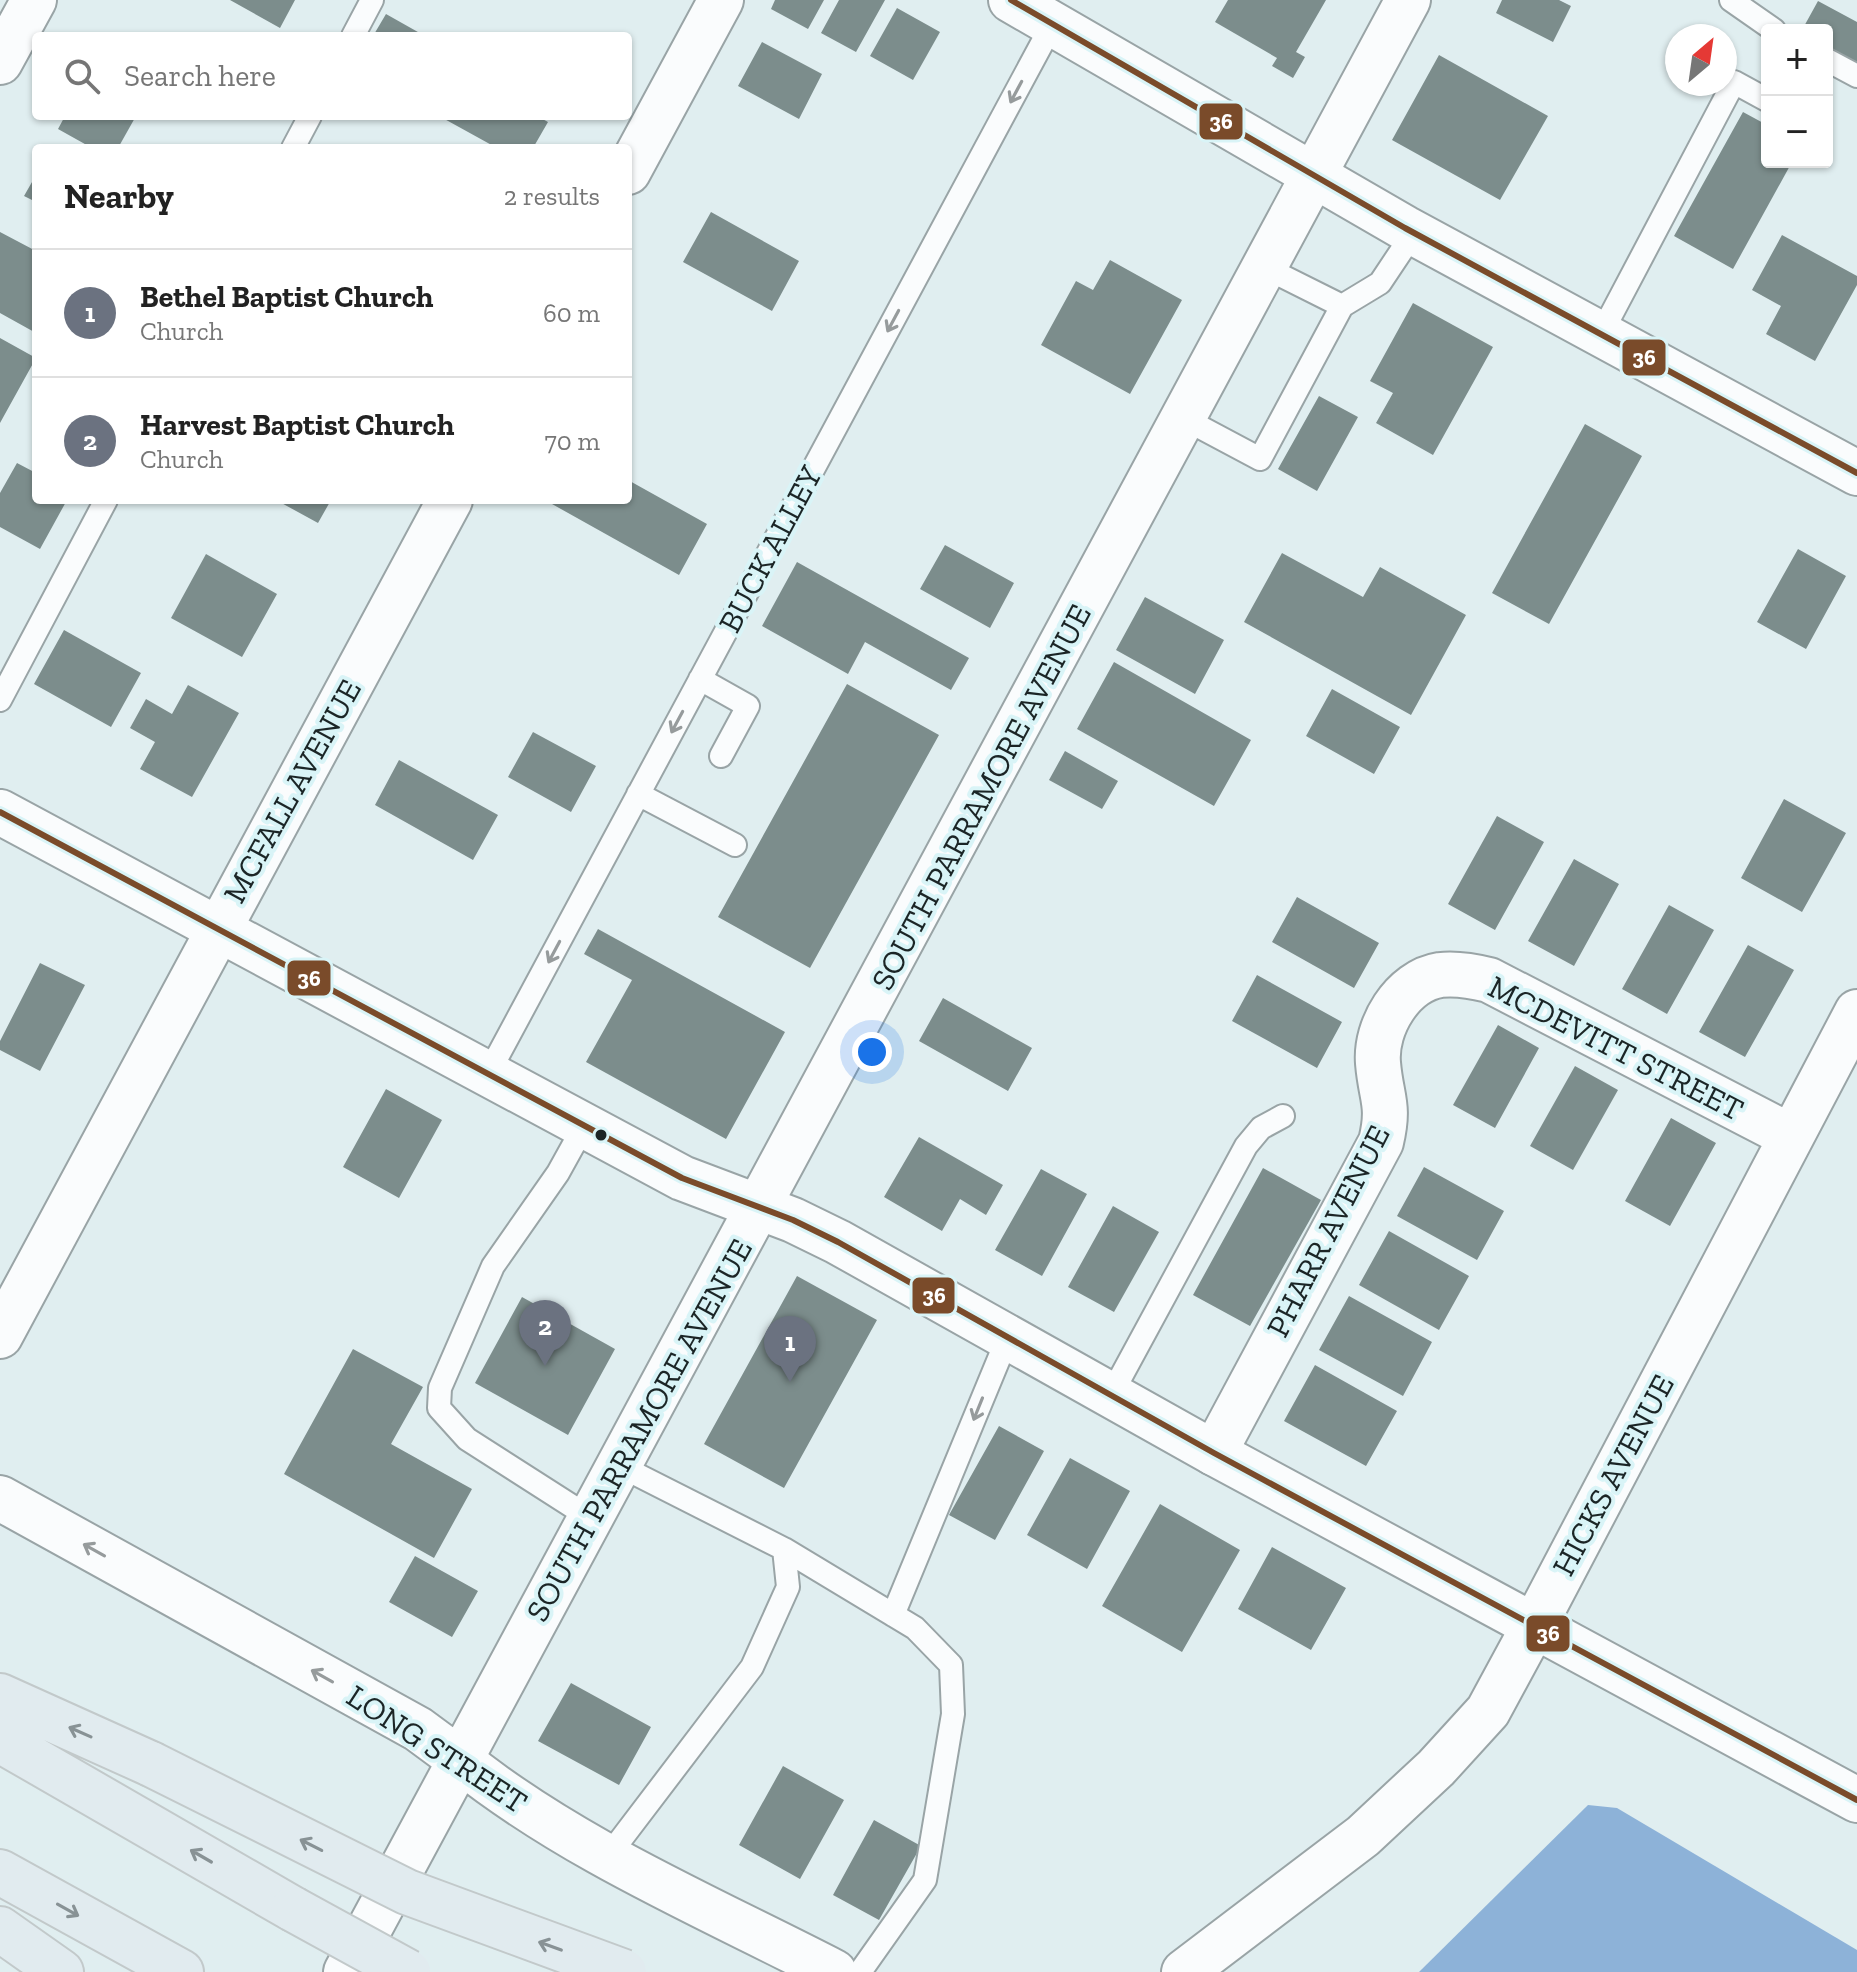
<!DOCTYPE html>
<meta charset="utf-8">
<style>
:root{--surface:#fff;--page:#f6f6f6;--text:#222;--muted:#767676;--line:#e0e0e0;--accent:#606b6d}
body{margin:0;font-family:"Zilla Slab",serif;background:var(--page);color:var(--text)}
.controls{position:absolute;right:24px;top:24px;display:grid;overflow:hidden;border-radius:8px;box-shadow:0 2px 6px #0004}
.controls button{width:72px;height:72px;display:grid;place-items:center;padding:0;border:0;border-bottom:2px solid var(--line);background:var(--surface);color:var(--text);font:40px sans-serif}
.compass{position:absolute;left:1665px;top:24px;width:72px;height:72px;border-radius:50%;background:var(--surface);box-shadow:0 2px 6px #0004;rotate:29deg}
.you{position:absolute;left:872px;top:1052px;width:28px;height:28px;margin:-20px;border:6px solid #fff;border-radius:50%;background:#1a73e8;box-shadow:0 0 0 12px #1a73e833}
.badge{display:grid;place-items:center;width:52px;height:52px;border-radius:50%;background:var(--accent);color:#fff;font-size:26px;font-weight:700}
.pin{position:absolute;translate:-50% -66px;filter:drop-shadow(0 2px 4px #0008)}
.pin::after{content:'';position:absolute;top:42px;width:28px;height:24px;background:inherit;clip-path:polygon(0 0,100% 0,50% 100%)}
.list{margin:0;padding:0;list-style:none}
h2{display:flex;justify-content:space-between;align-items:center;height:104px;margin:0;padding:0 32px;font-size:34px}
h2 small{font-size:26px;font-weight:400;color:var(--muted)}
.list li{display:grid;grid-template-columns:52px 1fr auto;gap:24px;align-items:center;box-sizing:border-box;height:128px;padding:0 32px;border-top:2px solid var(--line)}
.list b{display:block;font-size:30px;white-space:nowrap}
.list p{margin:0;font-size:26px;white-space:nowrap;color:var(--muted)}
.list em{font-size:26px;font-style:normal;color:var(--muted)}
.icon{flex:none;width:44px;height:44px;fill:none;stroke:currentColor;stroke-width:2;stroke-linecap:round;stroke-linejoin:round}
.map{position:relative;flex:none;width:1857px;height:1972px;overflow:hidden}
.search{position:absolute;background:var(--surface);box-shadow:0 2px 6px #0004;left:32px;top:32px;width:600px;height:88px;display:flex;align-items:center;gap:20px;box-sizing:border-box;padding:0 28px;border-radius:8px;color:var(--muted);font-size:30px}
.panel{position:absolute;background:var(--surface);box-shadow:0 2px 6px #0004;left:32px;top:144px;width:600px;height:360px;border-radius:8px}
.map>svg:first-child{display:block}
.water{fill:#8db2d8}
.building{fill:#7c8d8c}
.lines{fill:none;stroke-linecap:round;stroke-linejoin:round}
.service-casing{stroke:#99a4a6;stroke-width:26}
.minor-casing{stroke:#99a4a6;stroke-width:48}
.tertiary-casing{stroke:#99a4a6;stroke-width:48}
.secondary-casing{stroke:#99a4a6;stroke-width:48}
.motorway-casing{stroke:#c2c9ca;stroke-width:48}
.service{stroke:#fafcfd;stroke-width:22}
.minor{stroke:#fafcfd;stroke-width:44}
.tertiary{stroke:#fafcfd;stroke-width:44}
.secondary{stroke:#fafcfd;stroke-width:44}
.motorway{stroke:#e1ebef;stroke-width:44}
.motorway-bridge-casing{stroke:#c2c9ca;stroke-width:48;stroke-linecap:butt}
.motorway-bridge{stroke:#e1ebef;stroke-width:44}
.bus-1-casing{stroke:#d9f4f7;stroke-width:12}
.bus-1{stroke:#7a4b2a;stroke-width:6}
.oneway{stroke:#969b9c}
.oneway2{stroke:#889295}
.bus-dot{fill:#1b2526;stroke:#d9f4f7;stroke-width:3}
.labels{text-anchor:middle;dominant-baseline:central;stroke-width:8;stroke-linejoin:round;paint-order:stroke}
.street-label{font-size:32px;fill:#1b2526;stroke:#d9f4f7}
.line-badge{stroke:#d9f4f7;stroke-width:3}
.badge-label{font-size:22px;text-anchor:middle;font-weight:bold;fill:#fff}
</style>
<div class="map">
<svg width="1857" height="1972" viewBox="0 0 1857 1972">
<rect width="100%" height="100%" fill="#e0eef0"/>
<path class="water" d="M 1588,1805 L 1617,1808 L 1857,1950 L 1857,1972 L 1419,1972 Z"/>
<path class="building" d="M 230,0 L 295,0 L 280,28 Z
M 775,0 L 824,0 L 808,29 L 771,9 Z
M 839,0 L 885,0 L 856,52 L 821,33 Z
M 1228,0 L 1326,0 L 1296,52 L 1305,57 L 1293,78 L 1272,66 L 1277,58 L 1215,22 Z
M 1502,0 L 1559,0 L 1571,6 L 1553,42 L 1496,13 Z
M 1818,1 L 1857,22 L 1857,68 L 1827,56 L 1827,30 L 1802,30 Z
M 897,8 L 940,32 L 913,80 L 870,56 Z
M 386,14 L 425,36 L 373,36 Z
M 762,42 L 822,74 L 799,119 L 738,86 Z
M 1439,55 L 1548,116 L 1500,200 L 1392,140 Z
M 1743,112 L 1767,125 L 1767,162 L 1792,162 L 1733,269 L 1674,236 Z
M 65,116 L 136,116 L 118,148 L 92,148 L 58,129 Z
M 439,116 L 537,116 L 548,122 L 533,148 L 497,148 Z
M 36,175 L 36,202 L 24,196 Z
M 711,212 L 799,261 L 772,311 L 683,262 Z
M 0,232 L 36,251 L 36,333 L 0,313 Z
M 1782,235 L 1857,276 L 1857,285 L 1815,361 L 1766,334 L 1781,306 L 1752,290 Z
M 1110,260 L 1182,300 L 1130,394 L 1041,345 L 1076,281 L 1093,290 Z
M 1413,303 L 1493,347 L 1433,455 L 1376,423 L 1393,393 L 1370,381 Z
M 0,338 L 36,358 L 0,423 Z
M 1319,396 L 1358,417 L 1317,491 L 1278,469 Z
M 1585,424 L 1642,456 L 1549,624 L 1492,593 Z
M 17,463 L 36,473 L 36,500 L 67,500 L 40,549 L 0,527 L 0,493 Z
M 628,480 L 707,524 L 679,575 L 552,504 L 555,500 L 628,500 Z
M 276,500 L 331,500 L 318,523 Z
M 945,545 L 1014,583 L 990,628 L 920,589 Z
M 1798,549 L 1846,576 L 1806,649 L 1757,622 Z
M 1282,553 L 1363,597 L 1380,567 L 1466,615 L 1411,715 L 1244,622 Z
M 206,554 L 277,594 L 242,657 L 171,618 Z
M 797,562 L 969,658 L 951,690 L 865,642 L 848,674 L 762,626 Z
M 1145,597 L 1224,640 L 1195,694 L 1116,650 Z
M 64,630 L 141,673 L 111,727 L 34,684 Z
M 1114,662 L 1251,740 L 1214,806 L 1077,729 Z
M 847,684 L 939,735 L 810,968 L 718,917 Z
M 188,685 L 239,713 L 192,797 L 140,769 L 155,742 L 130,728 L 146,699 L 172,714 Z
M 1332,689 L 1400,727 L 1374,774 L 1306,736 Z
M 533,732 L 596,766 L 571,812 L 508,777 Z
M 1065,751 L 1118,781 L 1102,809 L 1049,780 Z
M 399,760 L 498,815 L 473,860 L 375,805 Z
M 1784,799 L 1846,833 L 1802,912 L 1741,878 Z
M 1497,816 L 1544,842 L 1495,930 L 1448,904 Z
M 1574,859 L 1619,884 L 1574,966 L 1528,941 Z
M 1297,897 L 1379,943 L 1354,988 L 1272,942 Z
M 1669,905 L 1714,930 L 1667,1014 L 1622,989 Z
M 598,929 L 785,1032 L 726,1139 L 586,1062 L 632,980 L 584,954 Z
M 1748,945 L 1794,970 L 1745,1057 L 1699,1032 Z
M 40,963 L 85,985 L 40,1071 L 0,1050 L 0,1041 Z
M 1257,975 L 1342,1022 L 1317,1068 L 1232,1021 Z
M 943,998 L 1032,1048 L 1008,1091 L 919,1041 Z
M 1498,1025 L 1539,1048 L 1495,1128 L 1453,1105 Z
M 1575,1066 L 1618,1090 L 1573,1170 L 1530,1146 Z
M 386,1089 L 442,1120 L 399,1198 L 343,1167 Z
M 1671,1118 L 1716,1143 L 1670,1226 L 1625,1201 Z
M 919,1137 L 1003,1185 L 986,1215 L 960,1199 L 942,1231 L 884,1197 Z
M 1424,1167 L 1504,1211 L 1477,1260 L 1397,1216 Z
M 1263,1168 L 1321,1200 L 1250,1326 L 1193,1295 Z
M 1041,1169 L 1087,1194 L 1042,1276 L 995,1250 Z
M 1113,1206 L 1159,1232 L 1114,1312 L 1068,1287 Z
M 1389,1231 L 1469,1276 L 1439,1330 L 1359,1285 Z
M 797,1276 L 877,1320 L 784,1488 L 704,1444 Z
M 1349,1296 L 1432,1342 L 1403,1396 L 1319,1350 Z
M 522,1297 L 615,1349 L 568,1435 L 475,1383 Z
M 353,1349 L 423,1387 L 391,1444 L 472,1489 L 434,1558 L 284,1474 Z
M 1315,1365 L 1397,1411 L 1366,1466 L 1284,1421 Z
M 999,1426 L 1044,1451 L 995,1540 L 949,1515 Z
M 1070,1458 L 1130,1491 L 1087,1569 L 1027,1535 Z
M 1160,1504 L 1240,1550 L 1182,1652 L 1102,1606 Z
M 1272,1547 L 1346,1588 L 1311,1650 L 1238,1609 Z
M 415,1556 L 478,1591 L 452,1637 L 389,1602 Z
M 571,1683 L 651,1727 L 619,1785 L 538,1741 Z
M 783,1766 L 844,1800 L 800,1879 L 739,1845 Z
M 874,1820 L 921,1846 L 879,1920 L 833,1895 Z"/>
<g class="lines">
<defs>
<path id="service" d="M 1731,0 L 1774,30
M 353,36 L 372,0
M 1827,60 L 1857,76
M 293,148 L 310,116
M 1342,306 L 1380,283 L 1414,232
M 1601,334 L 1734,82 L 1767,100
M 1183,418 L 1260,459 L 1342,306 L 1264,267
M 700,679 L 748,706 L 721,756
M 0,700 L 106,500
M 638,794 L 735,845
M 488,1074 L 1053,23
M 584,1126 L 558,1173 L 493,1266 L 440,1388 L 439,1408 L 467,1439 L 592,1519
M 1111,1395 L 1246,1146 L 1261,1128 L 1283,1116
M 784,1549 L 915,1628 L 951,1665 L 953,1714 L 925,1880 L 860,1972
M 893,1615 L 1008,1337
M 609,1855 L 752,1667 L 788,1587 L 784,1549 L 620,1466"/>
<path id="minor" d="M 0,62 L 34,0
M 628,172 L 721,0
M 0,1336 L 450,500
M 1214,1453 L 1381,1142 C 1390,1104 1381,1099 1378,1063 C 1375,1027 1402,981 1440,975 C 1457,973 1473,976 1489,980 L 1790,1136
M 1534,1626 L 1857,1012
M 460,1760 C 571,1849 708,1907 834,1972"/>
<path id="tertiary" d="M 0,1498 L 418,1729 L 460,1760
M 346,1972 L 1408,0
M 1184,1972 L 1363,1836 L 1436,1768 L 1488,1711 L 1534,1626"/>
<path id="secondary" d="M 1011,0 L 1405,228 L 1857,473
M 0,812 L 682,1178 L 793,1220 L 838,1242 L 1214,1453 L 1857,1800"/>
<path id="motorway" d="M 0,1696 L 151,1764
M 0,1740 L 293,1909
M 0,1872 L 181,1972
M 0,1929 L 61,1972"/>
</defs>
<use href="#service" class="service-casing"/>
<use href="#minor" class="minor-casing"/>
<use href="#tertiary" class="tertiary-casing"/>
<use href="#secondary" class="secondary-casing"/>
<use href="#motorway" class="motorway-casing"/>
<use href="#service" class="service"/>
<use href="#minor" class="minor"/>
<use href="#tertiary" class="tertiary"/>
<use href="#secondary" class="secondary"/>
<use href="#motorway" class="motorway"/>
<defs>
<path id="motorway-bridge" d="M 151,1764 L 407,1892 L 624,1972
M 293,1909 L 408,1972"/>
</defs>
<use href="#motorway-bridge" class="motorway-bridge-casing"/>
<use href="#motorway-bridge" class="motorway-bridge"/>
<defs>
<path id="bus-1" d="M 1011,0 L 1405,228 L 1857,473
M 0,812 L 682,1178 L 793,1220 L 838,1242 L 1214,1453 L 1857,1800"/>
</defs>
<use href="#bus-1" class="bus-1-casing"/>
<use href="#bus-1" class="bus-1"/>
</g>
<defs><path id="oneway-shaft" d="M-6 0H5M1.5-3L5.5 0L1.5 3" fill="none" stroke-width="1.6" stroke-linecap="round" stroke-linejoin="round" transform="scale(2)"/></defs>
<g class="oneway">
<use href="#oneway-shaft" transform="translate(1016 92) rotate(118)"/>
<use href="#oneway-shaft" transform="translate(893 321) rotate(118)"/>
<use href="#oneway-shaft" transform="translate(677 722) rotate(118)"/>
<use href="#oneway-shaft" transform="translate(554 952) rotate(118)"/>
<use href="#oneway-shaft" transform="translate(978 1409) rotate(112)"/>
<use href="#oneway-shaft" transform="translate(94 1550) rotate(-151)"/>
<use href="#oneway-shaft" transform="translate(322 1676) rotate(-151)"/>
</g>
<g class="oneway2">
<use href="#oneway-shaft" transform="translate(80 1732) rotate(-156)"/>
<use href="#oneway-shaft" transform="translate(311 1845) rotate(-153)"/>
<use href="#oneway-shaft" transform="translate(201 1856) rotate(-150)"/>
<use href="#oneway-shaft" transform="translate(68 1910) rotate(29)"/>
<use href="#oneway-shaft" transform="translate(550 1946) rotate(-160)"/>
</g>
<circle class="bus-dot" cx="601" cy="1135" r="7"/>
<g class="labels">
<g class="street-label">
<text transform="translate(770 549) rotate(-62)">BUCK ALLEY</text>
<text transform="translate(292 791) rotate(-61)">MCFALL AVENUE</text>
<text transform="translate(981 797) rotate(-62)">SOUTH PARRAMORE AVENUE</text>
<text transform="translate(1616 1048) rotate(27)">MCDEVITT STREET</text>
<text transform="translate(1328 1231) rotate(-63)">PHARR AVENUE</text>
<text transform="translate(639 1430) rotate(-61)">SOUTH PARRAMORE AVENUE</text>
<text transform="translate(1613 1475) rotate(-62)">HICKS AVENUE</text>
<text transform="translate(437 1749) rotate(33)">LONG STREET</text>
</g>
</g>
<g class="line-badge">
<rect x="1198" y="102" width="46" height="39" rx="8" fill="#7a4b2a"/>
<rect x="1621" y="338" width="46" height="39" rx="8" fill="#7a4b2a"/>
<rect x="286" y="959" width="46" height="38" rx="8" fill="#7a4b2a"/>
<rect x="911" y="1276" width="45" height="39" rx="8" fill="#7a4b2a"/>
<rect x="1525" y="1614" width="46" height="39" rx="8" fill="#7a4b2a"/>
</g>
<g class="badge-label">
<text x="1221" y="129">36</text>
<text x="1644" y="365">36</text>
<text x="309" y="986">36</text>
<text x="934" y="1303">36</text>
<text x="1548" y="1641">36</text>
</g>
</svg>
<div class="controls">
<button>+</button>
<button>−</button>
</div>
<svg class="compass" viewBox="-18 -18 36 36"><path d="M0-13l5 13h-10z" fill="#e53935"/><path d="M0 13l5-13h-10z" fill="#767676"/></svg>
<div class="you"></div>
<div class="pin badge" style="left:790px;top:1382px;background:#6b7280">1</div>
<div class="pin badge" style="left:545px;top:1366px;background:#6b7280">2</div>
<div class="search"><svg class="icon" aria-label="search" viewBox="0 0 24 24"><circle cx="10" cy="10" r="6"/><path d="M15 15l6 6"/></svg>Search here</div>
<section class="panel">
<h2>Nearby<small>2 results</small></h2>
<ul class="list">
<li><span class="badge" style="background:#6b7280">1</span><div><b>Bethel Baptist Church</b><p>Church</p></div><em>60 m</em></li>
<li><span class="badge" style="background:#6b7280">2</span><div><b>Harvest Baptist Church</b><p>Church</p></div><em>70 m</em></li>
</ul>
</section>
</div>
